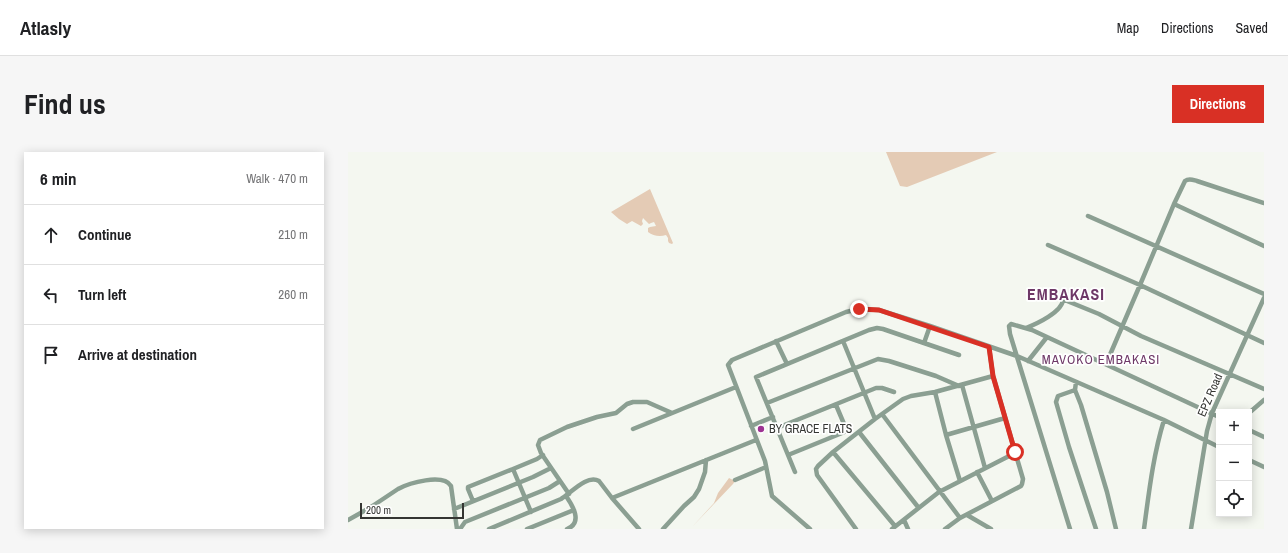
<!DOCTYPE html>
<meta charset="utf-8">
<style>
:root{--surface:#fff;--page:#f6f6f6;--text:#202124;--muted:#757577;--line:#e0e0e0;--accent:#d93025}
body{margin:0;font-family:"Archivo Narrow",sans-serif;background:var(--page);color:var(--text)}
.controls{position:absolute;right:12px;bottom:12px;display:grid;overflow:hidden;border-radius:0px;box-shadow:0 2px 10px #0003}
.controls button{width:36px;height:36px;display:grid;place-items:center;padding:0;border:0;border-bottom:1px solid var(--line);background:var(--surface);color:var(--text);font:20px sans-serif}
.scale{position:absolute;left:12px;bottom:10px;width:104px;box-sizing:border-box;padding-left:4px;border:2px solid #343532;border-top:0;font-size:11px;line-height:14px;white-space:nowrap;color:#343532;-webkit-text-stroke:3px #fff;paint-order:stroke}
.stop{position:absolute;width:12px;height:12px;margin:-9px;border:3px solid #d93025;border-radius:50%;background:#fff}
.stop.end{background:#d93025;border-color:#fff;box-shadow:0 1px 4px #0008}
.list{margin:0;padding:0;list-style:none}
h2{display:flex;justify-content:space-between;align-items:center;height:52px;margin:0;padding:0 16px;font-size:17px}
h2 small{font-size:13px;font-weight:400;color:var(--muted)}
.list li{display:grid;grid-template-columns:26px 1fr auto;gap:12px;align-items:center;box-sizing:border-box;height:60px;padding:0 16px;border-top:1px solid var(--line)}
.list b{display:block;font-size:15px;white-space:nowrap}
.list em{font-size:13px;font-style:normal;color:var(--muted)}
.icon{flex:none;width:22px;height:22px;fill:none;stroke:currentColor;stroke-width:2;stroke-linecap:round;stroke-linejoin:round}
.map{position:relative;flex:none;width:916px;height:377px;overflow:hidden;border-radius:0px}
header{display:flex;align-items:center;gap:24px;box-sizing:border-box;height:56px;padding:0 20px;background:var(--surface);border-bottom:1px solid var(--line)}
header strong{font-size:19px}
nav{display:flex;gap:22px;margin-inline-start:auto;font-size:14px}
.intro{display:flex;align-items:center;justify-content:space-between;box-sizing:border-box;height:96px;padding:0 24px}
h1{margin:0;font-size:28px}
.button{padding:10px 18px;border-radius:0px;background:var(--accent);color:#fff;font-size:14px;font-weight:700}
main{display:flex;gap:24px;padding:0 24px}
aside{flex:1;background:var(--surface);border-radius:0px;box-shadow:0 2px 10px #0003}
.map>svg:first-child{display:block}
.green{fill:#e4cbb5}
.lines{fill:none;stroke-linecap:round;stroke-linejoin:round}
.minor{stroke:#8b9f92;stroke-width:4.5}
.route{stroke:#d93025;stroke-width:5}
.poi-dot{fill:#9d3292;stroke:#fff;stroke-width:1.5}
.labels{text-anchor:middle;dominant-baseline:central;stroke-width:3.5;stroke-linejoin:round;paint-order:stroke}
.street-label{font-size:12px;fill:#343532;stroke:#fff}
.poi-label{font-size:12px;fill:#343532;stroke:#fff;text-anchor:start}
.neighbourhood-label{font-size:13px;letter-spacing:1px;fill:#6e3867;stroke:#fff}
.district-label{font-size:16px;font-weight:bold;letter-spacing:1px;fill:#6e3867;stroke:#fff}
</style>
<header>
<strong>Atlasly</strong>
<nav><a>Map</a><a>Directions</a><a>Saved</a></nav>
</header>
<div class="intro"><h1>Find us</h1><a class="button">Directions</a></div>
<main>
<aside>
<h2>6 min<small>Walk · 470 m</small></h2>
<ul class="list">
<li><svg class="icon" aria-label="ahead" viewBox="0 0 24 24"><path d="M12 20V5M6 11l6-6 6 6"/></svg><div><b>Continue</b></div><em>210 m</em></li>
<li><svg class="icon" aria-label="left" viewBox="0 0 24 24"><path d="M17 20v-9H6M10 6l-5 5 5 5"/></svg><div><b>Turn left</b></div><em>260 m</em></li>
<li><svg class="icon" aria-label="arrive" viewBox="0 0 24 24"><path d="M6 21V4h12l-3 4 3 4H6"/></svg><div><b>Arrive at destination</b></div></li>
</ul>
</aside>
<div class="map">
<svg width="916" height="377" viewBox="0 0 916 377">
<rect width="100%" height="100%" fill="#f4f7f0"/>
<path class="green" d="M 538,0 L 649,0 L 559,35 L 552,34 Z
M 302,37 L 325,91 L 324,92 L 321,91 L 320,89 L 320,86 L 318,83 C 312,85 305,84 300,80 L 300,76 L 302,75 L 308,74 L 306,70 L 303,71 L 301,72 L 295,66 L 294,69 L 295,72 L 293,74 L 284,69 L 279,72 L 271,67 L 263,60 Z
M 381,326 L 387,329 L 385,332 L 344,375 L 366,351 L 370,341 Z"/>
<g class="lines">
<path class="minor" d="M 826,52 L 916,94
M 740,64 L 916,142
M 700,93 L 792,133 L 916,191
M 697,140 L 751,162 L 793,184 L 916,237
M 678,176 C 688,172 715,160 715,147
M 699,185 L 684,178 L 663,172 L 661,174 L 662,182 L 722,377
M 428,189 L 439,212
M 495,189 L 527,267
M 576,191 L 582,174
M 680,209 L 699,185 L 871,265
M 758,212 L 792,133 L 826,52 L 837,29 C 841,26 845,28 849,29 L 916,51
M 728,230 L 727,238 L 733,253 L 759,340 L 768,377
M 614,233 L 637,316
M 727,238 L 710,244 L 708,250 L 721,295 L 748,377
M 587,240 L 598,283
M 419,251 L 530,207 L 541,209 L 588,224 L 611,234
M 901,261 L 916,248
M 534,262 L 612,366
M 403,274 L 425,265
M 429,276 L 528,236 L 534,236 L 546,240
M 285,277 L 388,235
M 901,278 L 916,285
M 511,280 L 570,355
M 485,300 L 547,374
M 440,303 L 499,279 L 488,253
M 901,308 L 916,315
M 165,317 L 189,307 L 195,303
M 447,320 L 408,225 L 521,178 L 529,176 L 535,177 L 611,203
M 629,320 L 644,349
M 387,328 L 418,315
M 612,329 L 598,283 L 657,266
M 221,342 L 193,301 L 190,293 L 192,288 L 219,275 L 249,265 L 268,261 L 279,252 L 285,250 L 299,250 L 324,261
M 218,344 C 225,354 235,371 219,377
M 264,346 L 291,377
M 125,349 L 120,337 L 120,335 L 165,317 L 183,360
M 106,357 L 185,325 L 203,316
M 619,363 L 643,377
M 0,368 C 11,362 22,356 32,349 C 38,345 44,341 50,337 C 61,331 95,321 103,334 L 109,377
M 556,368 L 560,377
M 112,377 L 117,370 L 201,336 L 212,329
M 141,377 L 213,347 C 223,341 239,322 251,329 L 264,346 L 408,288
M 179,377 L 226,358
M 315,377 L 336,354 L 346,345 L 351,337 L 357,320 L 358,308
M 462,377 L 424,344 L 417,309 L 380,213 L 384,208 L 498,160 L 511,157 L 531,158 L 582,174 L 669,204 L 816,268 L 871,295
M 508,377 L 469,323 L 468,317 L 470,314 L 485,300 L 527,267 L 555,247 L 563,244 L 587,240 L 645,224
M 544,377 L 591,340 L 667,301
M 597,377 L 612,366 L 673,334 L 674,332 L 675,327 L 645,224 L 641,195
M 796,377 C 801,340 805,304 816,268
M 843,377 L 859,279 L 864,261 L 916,146"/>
</g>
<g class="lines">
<path class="route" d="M 511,157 L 531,158 L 641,195 L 645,224 L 667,300"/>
</g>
<circle class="poi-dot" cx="413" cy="277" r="4"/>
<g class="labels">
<g class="street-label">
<text transform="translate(862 243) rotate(-67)">EPZ Road</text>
</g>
<g class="poi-label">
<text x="421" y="277">BY GRACE FLATS</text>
</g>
<g class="neighbourhood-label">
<text x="753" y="207">MAVOKO EMBAKASI</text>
</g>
<g class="district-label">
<text x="718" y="142">EMBAKASI</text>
</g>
</g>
</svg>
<div class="controls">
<button>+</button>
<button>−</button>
<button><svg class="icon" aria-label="locate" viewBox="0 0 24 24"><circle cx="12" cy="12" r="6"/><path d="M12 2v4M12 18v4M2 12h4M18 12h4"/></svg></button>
</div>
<div class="scale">200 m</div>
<div class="stop" style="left:667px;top:300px"></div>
<div class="stop end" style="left:511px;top:157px"></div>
</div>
</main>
